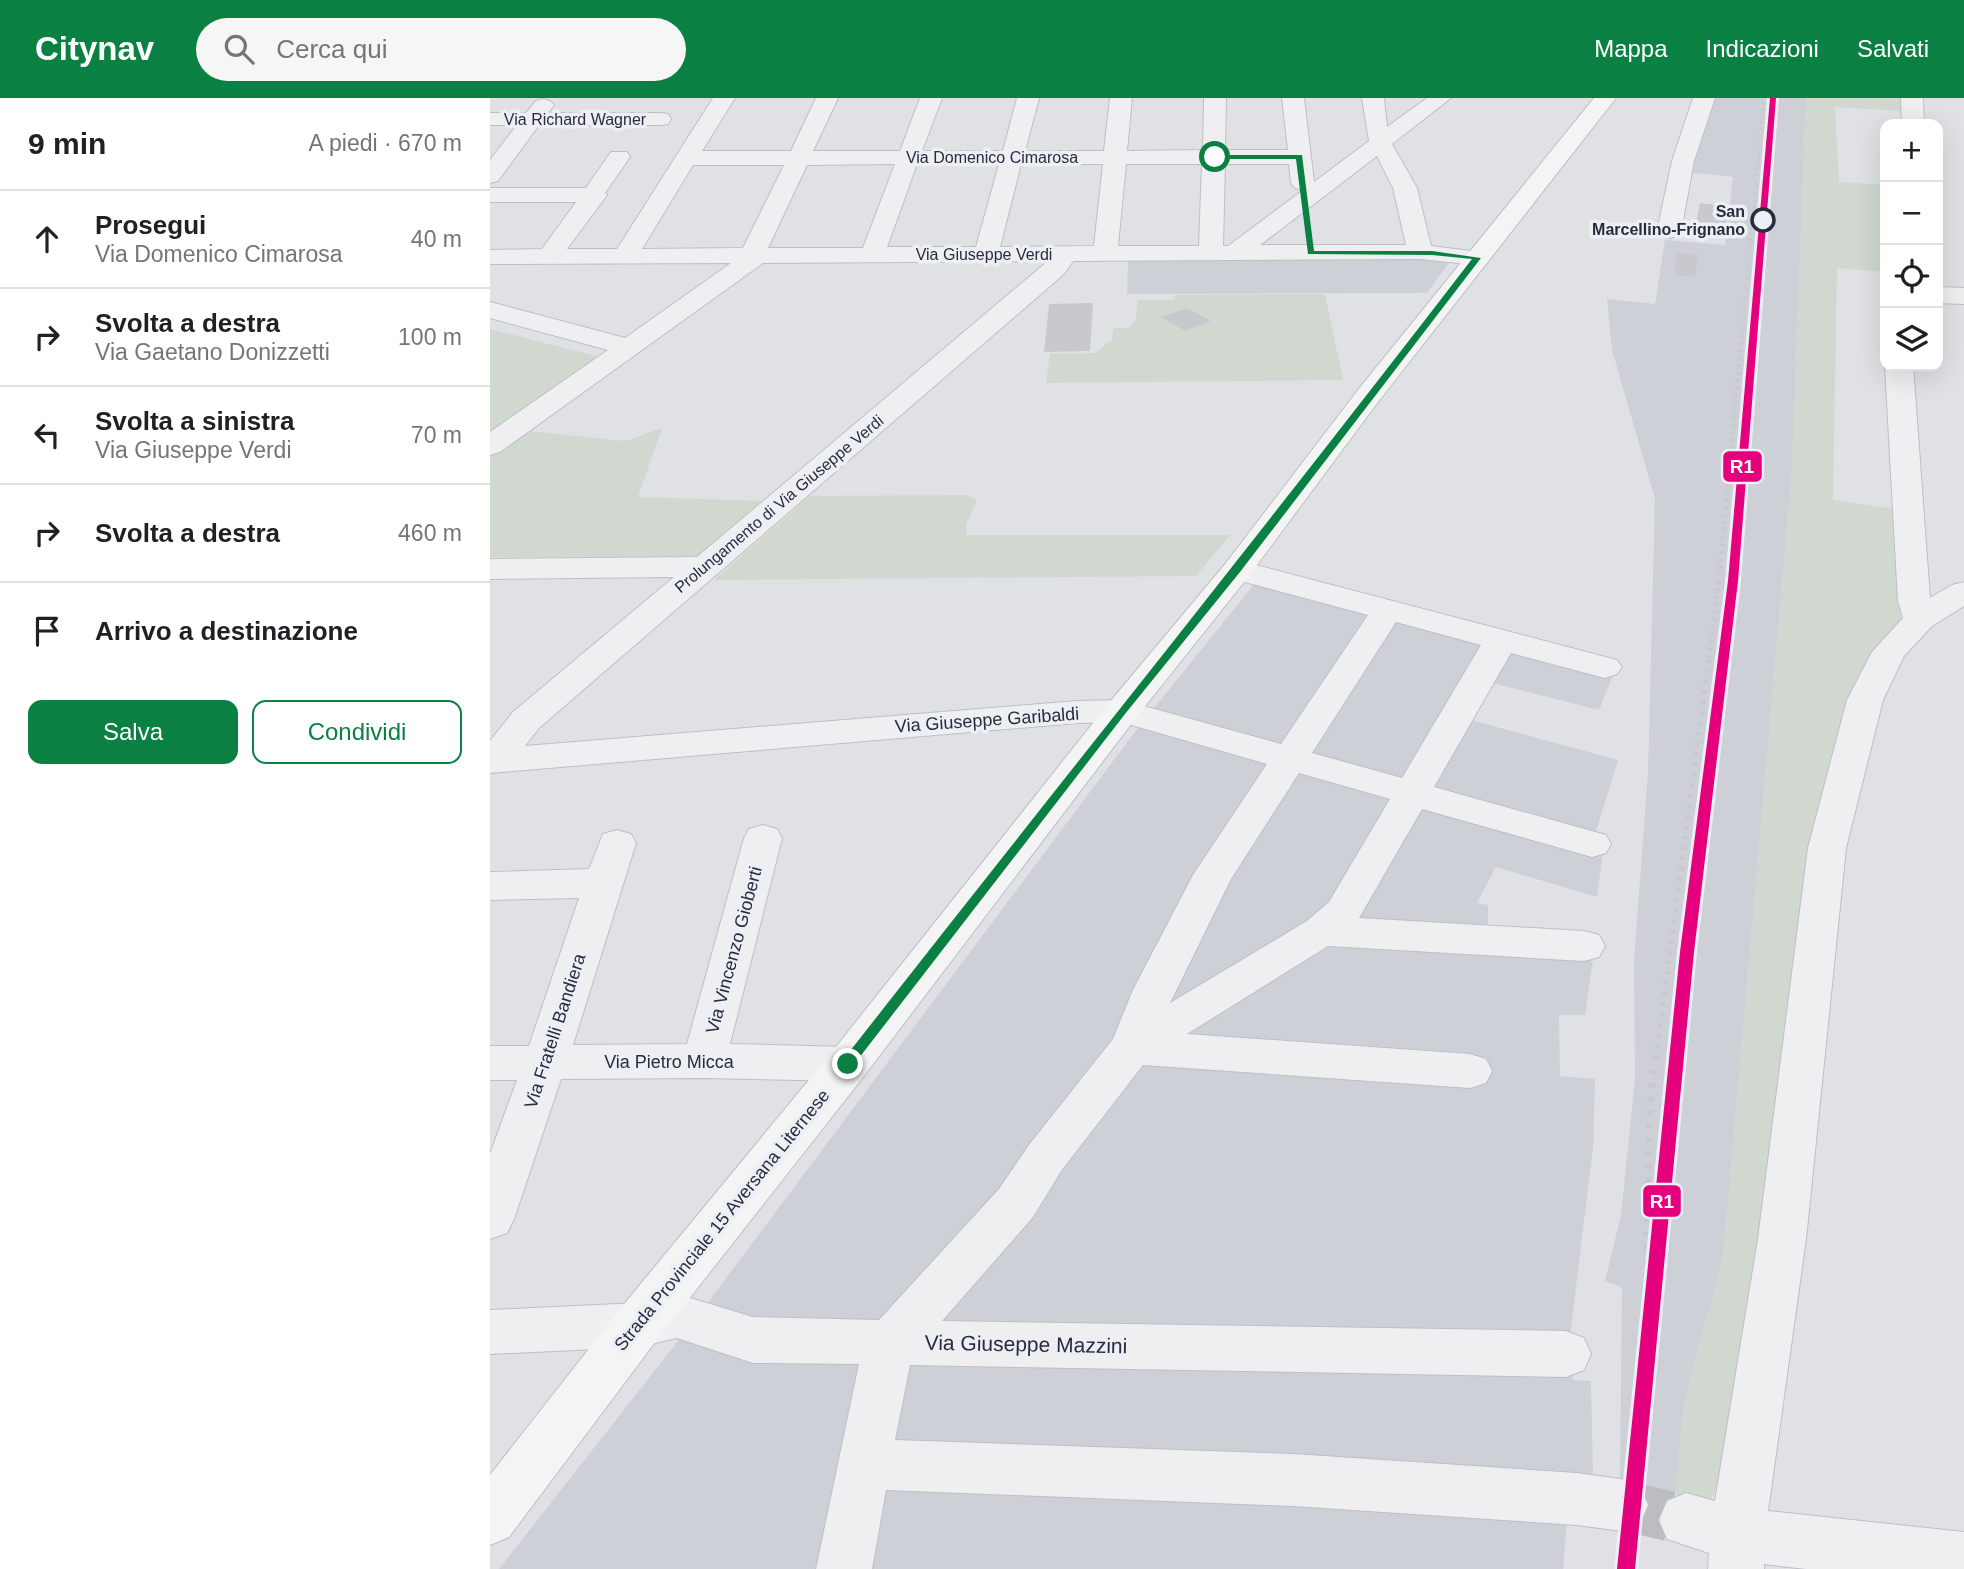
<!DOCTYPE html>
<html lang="it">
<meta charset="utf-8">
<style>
:root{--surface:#fff;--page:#f6f6f6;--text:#202124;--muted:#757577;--line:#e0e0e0;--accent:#0b8043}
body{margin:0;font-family:Arial,sans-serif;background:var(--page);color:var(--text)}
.controls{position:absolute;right:21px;top:21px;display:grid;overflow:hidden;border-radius:14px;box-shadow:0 7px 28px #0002}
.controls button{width:63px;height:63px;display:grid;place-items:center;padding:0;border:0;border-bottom:2px solid var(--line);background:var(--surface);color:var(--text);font:35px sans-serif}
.stop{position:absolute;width:21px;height:21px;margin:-16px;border:5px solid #0b8043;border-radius:50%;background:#fff}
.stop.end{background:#0b8043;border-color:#fff;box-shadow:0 2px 7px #0008}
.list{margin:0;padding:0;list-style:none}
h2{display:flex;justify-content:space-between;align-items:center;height:91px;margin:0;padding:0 28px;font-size:30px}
h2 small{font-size:23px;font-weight:400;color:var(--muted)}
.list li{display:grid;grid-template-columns:46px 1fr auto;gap:21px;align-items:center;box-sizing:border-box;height:98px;padding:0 28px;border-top:2px solid var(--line)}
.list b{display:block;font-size:26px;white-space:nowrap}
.list p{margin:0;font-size:23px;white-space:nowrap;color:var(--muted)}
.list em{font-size:23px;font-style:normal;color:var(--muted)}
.actions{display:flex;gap:14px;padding:21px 28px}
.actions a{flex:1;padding:16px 0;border:2px solid var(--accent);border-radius:14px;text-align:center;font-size:24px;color:var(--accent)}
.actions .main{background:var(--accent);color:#fff}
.icon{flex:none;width:38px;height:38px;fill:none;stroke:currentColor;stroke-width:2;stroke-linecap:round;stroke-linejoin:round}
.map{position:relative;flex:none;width:1474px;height:1471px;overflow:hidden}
header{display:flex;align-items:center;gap:42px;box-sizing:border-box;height:98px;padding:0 35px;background:var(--accent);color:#fff}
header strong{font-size:33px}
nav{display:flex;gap:38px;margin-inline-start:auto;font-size:24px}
.search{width:490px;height:63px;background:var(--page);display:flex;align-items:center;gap:18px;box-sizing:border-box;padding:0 24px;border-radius:38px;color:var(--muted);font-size:26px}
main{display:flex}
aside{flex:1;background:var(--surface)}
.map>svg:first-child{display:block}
.built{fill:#ced0d8}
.green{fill:#d0d8d0}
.building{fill:#c8c9cd}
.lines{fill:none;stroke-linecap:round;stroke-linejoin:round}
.minor-tunnel{stroke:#bbbdc3;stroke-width:50;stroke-dasharray:50 24;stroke-linecap:butt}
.minor-casing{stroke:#bebfc3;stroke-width:2}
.major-casing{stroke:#bcbec2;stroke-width:2}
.minor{fill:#efeff1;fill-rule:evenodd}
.major{fill:#f4f4f5;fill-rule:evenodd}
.rail-far3{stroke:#c8c9cd;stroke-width:3.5;stroke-dasharray:2 4.5;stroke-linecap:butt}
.rail-far2{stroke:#c8c9cd;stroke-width:4.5;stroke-dasharray:2.5 5;stroke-linecap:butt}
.rail-far1{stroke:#c8c9cd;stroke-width:5;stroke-dasharray:3.5 7;stroke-linecap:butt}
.rail{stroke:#c8c9cd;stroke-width:7;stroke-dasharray:4.5 9;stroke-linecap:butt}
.rail-1-casing{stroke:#edeff5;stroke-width:6}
.rail-1{fill:#e5007d;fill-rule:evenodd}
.route{fill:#0b8043}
.stop-dot{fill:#edeff5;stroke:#272d3d;stroke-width:3.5}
.labels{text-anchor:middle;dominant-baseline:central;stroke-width:7;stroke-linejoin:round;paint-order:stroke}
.far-street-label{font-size:16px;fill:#272d3d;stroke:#edeff5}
.far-stop-label{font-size:16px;font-weight:bold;fill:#272d3d;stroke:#edeff5;text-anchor:end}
.street-label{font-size:18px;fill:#272d3d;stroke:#edeff5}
.near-street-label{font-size:21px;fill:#272d3d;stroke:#edeff5}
.line-badge{stroke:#edeff5;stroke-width:2.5}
.badge-label{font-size:19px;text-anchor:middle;font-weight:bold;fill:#fff}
</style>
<header>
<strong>Citynav</strong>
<div class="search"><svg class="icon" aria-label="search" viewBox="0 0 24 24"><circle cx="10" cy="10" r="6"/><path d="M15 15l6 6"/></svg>Cerca qui</div>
<nav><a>Mappa</a><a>Indicazioni</a><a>Salvati</a></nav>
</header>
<main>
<aside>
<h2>9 min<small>A piedi · 670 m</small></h2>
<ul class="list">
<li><svg class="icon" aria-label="ahead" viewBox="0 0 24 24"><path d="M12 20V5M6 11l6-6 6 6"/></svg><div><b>Prosegui</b><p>Via Domenico Cimarosa</p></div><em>40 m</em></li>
<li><svg class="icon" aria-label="right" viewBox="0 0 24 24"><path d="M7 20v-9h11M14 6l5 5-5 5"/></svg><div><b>Svolta a destra</b><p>Via Gaetano Donizzetti</p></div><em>100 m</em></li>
<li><svg class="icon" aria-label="left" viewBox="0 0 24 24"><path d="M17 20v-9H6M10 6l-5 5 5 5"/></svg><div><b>Svolta a sinistra</b><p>Via Giuseppe Verdi</p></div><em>70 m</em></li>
<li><svg class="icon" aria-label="right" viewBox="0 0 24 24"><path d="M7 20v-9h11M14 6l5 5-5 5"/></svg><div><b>Svolta a destra</b></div><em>460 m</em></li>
<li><svg class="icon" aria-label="arrive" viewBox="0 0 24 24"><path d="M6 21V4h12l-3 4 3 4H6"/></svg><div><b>Arrivo a destinazione</b></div></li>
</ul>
<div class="actions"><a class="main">Salva</a><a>Condividi</a></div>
</aside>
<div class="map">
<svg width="1474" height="1471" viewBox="0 0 1474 1471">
<rect width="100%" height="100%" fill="#e0e1e5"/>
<path class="built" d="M 1220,0 L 1316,0 L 1302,373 L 1233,1161 L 1195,1300 L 1185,1396 L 1130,1382 L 1132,1189 L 1115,1183 L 1131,1117 L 1145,981 L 1144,862 L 1158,675 L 1165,401 L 1122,252 L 1117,201 L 1165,206 L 1175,142 L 1235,147 L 1243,79 L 1197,74 Z
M 926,161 L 947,161 L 959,165 L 937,195 L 637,196 L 638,163 Z
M 766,484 L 1124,575 L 1109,612 L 1002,585 L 981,622 L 1128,662 L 1104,740 L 1114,745 L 1107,799 L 1006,769 L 987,805 L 998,807 L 998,834 L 1106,840 L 1095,917 L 1069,917 L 1070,978 L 1105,981 L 1103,1050 L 1080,1238 L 1083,1282 L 1101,1283 L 1104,1418 L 1077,1421 L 1073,1471 L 9,1471 L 213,1211 L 647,631 Z"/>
<path class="green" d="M 1316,0 L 1411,0 L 1412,13 L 1345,9 L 1349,84 L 1395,87 L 1395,174 L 1347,170 L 1343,402 L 1406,411 L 1411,527 L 1392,544 L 1270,1150 L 1226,1391 L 1222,1400 L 1200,1402 L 1185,1396 L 1195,1300 L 1233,1161 L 1302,373 Z
M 835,196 L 853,282 L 556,285 L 560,256 L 605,255 L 622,242 L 623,230 L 638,230 L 645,223 L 648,202 L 685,202 L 685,197 Z
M 0,231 L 110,259 L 0,336 Z
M 172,330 L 148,399 L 275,403 L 210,458 L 0,459 L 0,360 L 38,333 L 135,343 Z
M 477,397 L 487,402 L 476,427 L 477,437 L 740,437 L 706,478 L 224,482 L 320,398 Z"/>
<path class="building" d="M 1210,105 L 1239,108 L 1236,129 L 1206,126 Z
M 1187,155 L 1208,157 L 1205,179 L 1184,177 Z
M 603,205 L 600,253 L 554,254 L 559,206 Z
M 697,210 L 721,223 L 695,233 L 672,219 Z"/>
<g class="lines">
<path class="minor-tunnel" d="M 1131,1407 L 1196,1422"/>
<defs>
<path id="minor" d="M 223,0 L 245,0 L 212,53 L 301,53 L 326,0 L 348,0 L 323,53 L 410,53 L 430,0 L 452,0 L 432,53 L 513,53 L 527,0 L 549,0 L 535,53 L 614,53 L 620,0 L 642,0 L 637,53 L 713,52 L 714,0 L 736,0 L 735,52 L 798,52 L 792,0 L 814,0 L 824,84 L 879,43 L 872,0 L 894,0 L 897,29 L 937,0 L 961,0 L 902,46 L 927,90 L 941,148 L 997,155 L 1000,160 L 997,165 L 988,167 L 930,161 L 583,163 L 574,176 L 49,630 L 35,648 L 587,603 L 632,602 L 791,646 L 878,517 L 736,479 L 731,472 L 736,465 L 747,462 L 1127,562 L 1132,569 L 1127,576 L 1115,580 L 1021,555 L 944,689 L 1116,737 L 1121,746 L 1116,755 L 1102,759 L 932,711 L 869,820 L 1094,833 L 1109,837 L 1115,848 L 1109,859 L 1094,863 L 838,848 L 697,936 L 980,956 L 996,961 L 1002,973 L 996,985 L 980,990 L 653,967 L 571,1073 L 543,1119 L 452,1223 L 1076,1233 L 1094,1240 L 1101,1256 L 1094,1272 L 1076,1279 L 420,1267 L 405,1342 L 803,1356 L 1087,1375 L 1131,1381 L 1150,1388 L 1158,1407 L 1150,1426 L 1131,1433 L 1087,1427 L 803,1408 L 396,1392 L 382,1471 L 326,1471 L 369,1266 L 263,1265 L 187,1240 L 148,1249 L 0,1256 L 0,1212 L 148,1205 L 187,1196 L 263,1219 L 389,1222 L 509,1091 L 539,1047 L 623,941 L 643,892 L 703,777 L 777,666 L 631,624 L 587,625 L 0,675 L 0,643 L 23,614 L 184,479 L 0,481 L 0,461 L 207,459 L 558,163 L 273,165 L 10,354 L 0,357 L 0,334 L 118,252 L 0,220 L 0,204 L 135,240 L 241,165 L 0,166 L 0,152 L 52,151 L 86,104 L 0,104 L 0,90 L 96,90 L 121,54 L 137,54 L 140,59 L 115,95 L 117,97 L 77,151 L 127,151 ZM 887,58 L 903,90 L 916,147 L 770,147 ZM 405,66 L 373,150 L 278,150 L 317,67 ZM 427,66 L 509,66 L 486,149 L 397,149 ZM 531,66 L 613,66 L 604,148 L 510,149 ZM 636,66 L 712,66 L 709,148 L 628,148 ZM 735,66 L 799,66 L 801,85 L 805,90 L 813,92 L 738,148 L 733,148 ZM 203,67 L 294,67 L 253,150 L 152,151 ZM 906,524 L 991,547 L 912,680 L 822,655 ZM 809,675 L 900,701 L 839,804 L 817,823 L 680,905 L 741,781 Z
M 1203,0 L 1225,0 L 1204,63 L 1191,133 L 1188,138 L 1179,140 L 1170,138 L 1167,133 L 1182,63 Z
M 1411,0 L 1433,0 L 1434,26 L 1412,26 Z
M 53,1 L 60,3 L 64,7 L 58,15 L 170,15 L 178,16 L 181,21 L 178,26 L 170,27 L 49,27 L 8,83 L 0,85 L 0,62 L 27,27 L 0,27 L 0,15 L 36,15 L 46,3 Z
M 1448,189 L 1474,190 L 1474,206 L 1448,205 Z
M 1395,268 L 1423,268 L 1440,500 L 1462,487 L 1474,484 L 1474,508 L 1442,528 L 1414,558 L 1393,602 L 1356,750 L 1316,1141 L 1278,1413 L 1474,1434 L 1474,1471 L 1316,1471 L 1274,1466 L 1274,1471 L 1218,1471 L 1219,1455 L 1177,1441 L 1169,1422 L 1177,1403 L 1196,1395 L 1225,1403 L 1268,1141 L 1318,750 L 1357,602 L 1382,554 L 1413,520 L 1408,503 Z
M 273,727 L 287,731 L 292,740 L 240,946 L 358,949 L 374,954 L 380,966 L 374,978 L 358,983 L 214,980 L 71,981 L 24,1121 L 17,1135 L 0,1141 L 0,1056 L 27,982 L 0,982 L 0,948 L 39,948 L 89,800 L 0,802 L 0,774 L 99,771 L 113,736 L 127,732 L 141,736 L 146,745 L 83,947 L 197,946 L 254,740 L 259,731 Z"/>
<path id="major" d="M 1104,0 L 1126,0 L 888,304 L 758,479 L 645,621 L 374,978 L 166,1243 L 19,1439 L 0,1447 L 0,1377 L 130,1211 L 342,954 L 619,605 L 736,465 L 868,292 Z"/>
</defs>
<use href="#minor" class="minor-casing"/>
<use href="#major" class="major-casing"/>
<use href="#minor" class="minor"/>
<use href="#major" class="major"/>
<path class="rail-far3" d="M 1251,246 L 1274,0"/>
<path class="rail-far2" d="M 1219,560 L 1229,482 L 1251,245"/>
<path class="rail-far1" d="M 1166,960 L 1219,558"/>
<path class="rail" d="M 1154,1273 L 1160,1005 L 1166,958"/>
<defs>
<path id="rail-1" d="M 1280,0 L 1286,0 L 1248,483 L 1204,854 L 1145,1471 L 1127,1471 L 1190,854 L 1238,483 Z"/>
</defs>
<use href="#rail-1" class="rail-1-casing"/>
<use href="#rail-1" class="rail-1"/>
</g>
<path class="route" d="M 722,57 L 812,57 L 824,153 L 942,153 L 991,160 L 750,474 L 635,616 L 362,969 L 353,969 L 353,962 C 562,695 775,430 982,161 L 942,157 L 818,156 L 806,61 L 725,61 Z"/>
<circle class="stop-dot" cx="1273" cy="122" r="11"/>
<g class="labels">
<g class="far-street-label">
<text x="85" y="21">Via Richard Wagner</text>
<text x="502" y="59">Via Domenico Cimarosa</text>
<text x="494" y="156">Via Giuseppe Verdi</text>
<text transform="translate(289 406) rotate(-40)">Prolungamento di Via Giuseppe Verdi</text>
</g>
<g class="far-stop-label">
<text x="1255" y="113">San<tspan x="1255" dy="18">Marcellino-Frignano</tspan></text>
</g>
<g class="street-label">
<text transform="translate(497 622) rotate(-4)">Via Giuseppe Garibaldi</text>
<text transform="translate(244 852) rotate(-75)">Via Vincenzo Gioberti</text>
<text transform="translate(65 933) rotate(-72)">Via Fratelli Bandiera</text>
<text x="179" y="964">Via Pietro Micca</text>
<text transform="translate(232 1122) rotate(-51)">Strada Provinciale 15 Aversana Liternese</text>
</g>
<g class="near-street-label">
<text transform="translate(536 1246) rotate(1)">Via Giuseppe Mazzini</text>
</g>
</g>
<g class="line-badge">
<rect x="1232" y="352" width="41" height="33" rx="7" fill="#e5007d"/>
<rect x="1152" y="1086" width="40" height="34" rx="7" fill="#e5007d"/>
</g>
<g class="badge-label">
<text x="1252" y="375">R1</text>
<text x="1172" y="1110">R1</text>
</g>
</svg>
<div class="controls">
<button>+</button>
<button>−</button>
<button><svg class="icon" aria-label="locate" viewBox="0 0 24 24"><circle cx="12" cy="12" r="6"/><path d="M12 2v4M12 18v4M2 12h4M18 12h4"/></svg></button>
<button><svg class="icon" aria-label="layers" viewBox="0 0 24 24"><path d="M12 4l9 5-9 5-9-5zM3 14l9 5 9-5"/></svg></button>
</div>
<div class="stop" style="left:725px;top:59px"></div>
<div class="stop end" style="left:358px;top:966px"></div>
</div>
</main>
